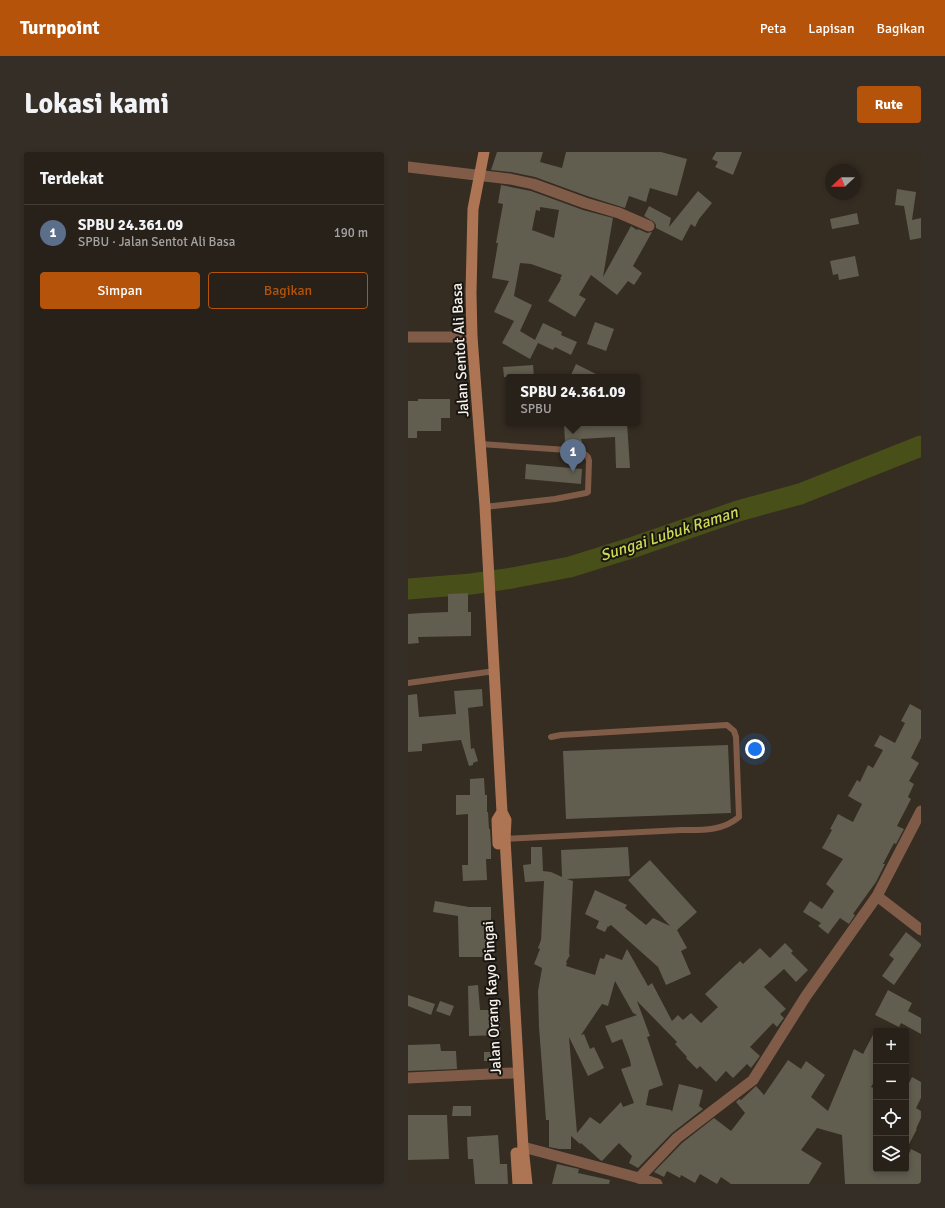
<!DOCTYPE html>
<html lang="id">
<meta charset="utf-8">
<style>
:root{--surface:#28211a;--page:#342e27;--text:#f1f3f6;--muted:#a5a3a2;--line:#443e39;--accent:#b45309}
body{margin:0;font-family:Signika,sans-serif;background:var(--page);color:var(--text)}
.controls{position:absolute;right:12px;bottom:12px;display:grid;overflow:hidden;border-radius:4px;box-shadow:0 2px 6px #0003}
.controls button{width:36px;height:36px;display:grid;place-items:center;padding:0;border:0;border-bottom:1px solid var(--line);background:var(--surface);color:var(--text);font:20px sans-serif}
.compass{position:absolute;left:417px;top:12px;width:36px;height:36px;border-radius:50%;background:var(--surface);box-shadow:0 2px 6px #0003;rotate:248deg}
.you{position:absolute;left:347px;top:597px;width:14px;height:14px;margin:-10px;border:3px solid #fff;border-radius:50%;background:#1a73e8;box-shadow:0 0 0 6px #1a73e833}
.badge{display:grid;place-items:center;width:26px;height:26px;border-radius:50%;background:var(--accent);color:#fff;font-size:13px;font-weight:700}
.pin{position:absolute;translate:-50% -33px;filter:drop-shadow(0 1px 2px #0008)}
.pin::after{content:'';position:absolute;top:21px;width:14px;height:12px;background:inherit;clip-path:polygon(0 0,100% 0,50% 100%)}
.popup{position:absolute;left:98px;top:222px;width:134px;height:52px;box-sizing:border-box;display:grid;place-content:center;border-radius:4px;background:var(--surface);filter:drop-shadow(0 1px 3px #0005);font-size:13px;white-space:nowrap;color:var(--muted)}
.popup b{font-size:15px;color:var(--text)}
.popup::after{content:'';position:absolute;left:50%;top:100%;margin-left:-8px;border:8px solid transparent;border-top-color:var(--surface)}
.list{margin:0;padding:0;list-style:none}
h2{display:flex;justify-content:space-between;align-items:center;height:52px;margin:0;padding:0 16px;font-size:17px}
h2 small{font-size:13px;font-weight:400;color:var(--muted)}
.list li{display:grid;grid-template-columns:26px 1fr auto;gap:12px;align-items:center;box-sizing:border-box;height:56px;padding:0 16px;border-top:1px solid var(--line)}
.list b{display:block;font-size:15px;white-space:nowrap}
.list p{margin:0;font-size:13px;white-space:nowrap;color:var(--muted)}
.list em{font-size:13px;font-style:normal;color:var(--muted)}
.actions{display:flex;gap:8px;padding:12px 16px}
.actions a{flex:1;padding:9px 0;border:1px solid var(--accent);border-radius:4px;text-align:center;font-size:14px;color:var(--accent)}
.actions .main{background:var(--accent);color:#fff}
.icon{flex:none;width:22px;height:22px;fill:none;stroke:currentColor;stroke-width:2;stroke-linecap:round;stroke-linejoin:round}
.map{position:relative;flex:none;width:513px;height:1032px;overflow:hidden;border-radius:4px}
header{display:flex;align-items:center;gap:24px;box-sizing:border-box;height:56px;padding:0 20px;background:var(--accent);color:#fff}
header strong{font-size:19px}
nav{display:flex;gap:22px;margin-inline-start:auto;font-size:14px}
.intro{display:flex;align-items:center;justify-content:space-between;box-sizing:border-box;height:96px;padding:0 24px}
h1{margin:0;font-size:28px}
.button{padding:10px 18px;border-radius:4px;background:var(--accent);color:#fff;font-size:14px;font-weight:700}
main{display:flex;gap:24px;padding:0 24px}
aside{flex:1;background:var(--surface);border-radius:4px;box-shadow:0 2px 6px #0003}
.map>svg:first-child{display:block}
.lines{fill:none;stroke-linecap:round;stroke-linejoin:round}
.river{stroke:#494f19;stroke-width:21}
.building{fill:#615d4f;fill-rule:evenodd}
.service{stroke:#805c48;stroke-width:6}
.minor{stroke:#805c48;stroke-width:11}
.tertiary{stroke:#805c48;stroke-width:11}
.secondary{stroke:#ae7555;stroke-width:11}
.labels{text-anchor:middle;dominant-baseline:central;stroke-width:4;stroke-linejoin:round;paint-order:stroke}
.street-label{font-size:15px;fill:#f6f1ea;stroke:#191511}
.water-label{font-size:16px;font-style:italic;fill:#ccd954;stroke:#191511}
</style>
<header>
<strong>Turnpoint</strong>
<nav><a>Peta</a><a>Lapisan</a><a>Bagikan</a></nav>
</header>
<div class="intro"><h1>Lokasi kami</h1><a class="button">Rute</a></div>
<main>
<aside>
<h2>Terdekat<small></small></h2>
<ul class="list">
<li><span class="badge" style="background:#5c6f8a">1</span><div><b>SPBU 24.361.09</b><p>SPBU · Jalan Sentot Ali Basa</p></div><em>190 m</em></li>
</ul>
<div class="actions"><a class="main">Simpan</a><a>Bagikan</a></div>
</aside>
<div class="map">
<svg width="513" height="1032" viewBox="0 0 513 1032">
<rect width="100%" height="100%" fill="#352c22"/>
<g class="lines">
<path class="river" d="M 0,437 L 63,432 L 104,426 L 162,415 L 226,395 L 330,359 L 392,342 L 513,294"/>
</g>
<path class="building" d="M 89,0 L 135,0 L 132,10 L 154,16 L 158,0 L 253,0 L 279,7 L 269,44 L 242,36 L 238,50 L 221,44 L 217,56 L 179,44 L 127,25 L 103,20 L 83,18 Z
M 308,0 L 334,0 L 325,23 L 307,15 L 310,10 L 304,7 Z
M 93,33 L 123,39 L 175,58 L 205,66 L 195,125 L 223,74 L 229,78 L 230,77 L 239,81 L 244,80 L 225,114 L 234,121 L 226,133 L 220,129 L 209,143 L 183,123 L 171,143 L 178,147 L 167,165 L 140,149 L 153,127 L 152,127 L 154,123 L 123,112 L 112,111 L 106,144 L 124,153 L 112,179 L 127,188 L 135,171 L 154,180 L 153,183 L 169,190 L 163,203 L 147,195 L 145,198 L 130,191 L 122,207 L 94,191 L 106,169 L 86,160 L 101,129 L 84,126 L 90,91 L 88,91 L 95,52 L 90,51 ZM 132,55 L 151,58 L 146,86 L 124,78 L 128,58 L 132,59 Z
M 489,37 L 508,40 L 504,68 L 513,66 L 513,86 L 502,88 L 496,54 L 487,53 Z
M 290,39 L 304,51 L 291,67 L 287,75 L 283,72 L 274,89 L 248,76 L 248,73 L 246,70 L 236,64 L 241,54 L 263,66 L 261,75 Z
M 449,61 L 451,72 L 424,77 L 422,67 Z
M 447,104 L 451,124 L 431,128 L 430,122 L 425,123 L 422,109 Z
M 187,170 L 206,177 L 198,199 L 179,192 Z
M 168,212 L 194,225 L 162,225 Z
M 125,213 L 126,225 L 96,225 L 95,215 Z
M 10,247 L 42,247 L 42,266 L 33,266 L 33,279 L 9,279 L 9,286 L 0,286 L 0,249 L 10,249 Z
M 156,271 L 219,271 L 222,316 L 208,316 L 207,285 L 173,287 L 174,290 L 157,290 Z
M 118,312 L 174,317 L 173,332 L 117,327 Z
M 60,441 L 60,460 L 63,460 L 63,484 L 10,485 L 11,491 L 0,492 L 0,462 L 14,461 L 40,460 L 40,442 Z
M 74,537 L 75,554 L 60,556 L 63,597 L 66,596 L 70,609 L 65,611 L 65,613 L 61,614 L 53,588 L 14,592 L 14,599 L 0,600 L 0,543 L 9,542 L 11,565 L 48,562 L 46,539 Z
M 502,552 L 513,558 L 513,586 L 503,606 L 511,611 L 501,629 L 506,632 L 500,645 L 503,647 L 489,674 L 496,677 L 488,692 L 486,691 L 475,712 L 477,712 L 468,730 L 445,762 L 447,763 L 441,772 L 432,766 L 420,782 L 410,774 L 413,771 L 395,760 L 402,749 L 414,757 L 426,739 L 418,732 L 435,707 L 414,696 L 424,678 L 422,677 L 430,662 L 445,670 L 454,652 L 440,644 L 449,628 L 452,630 L 460,613 L 465,616 L 475,598 L 466,594 L 472,583 L 487,591 L 497,571 L 493,569 Z
M 320,593 L 323,661 L 158,667 L 155,599 Z
M 76,626 L 77,643 L 79,643 L 79,660 L 80,660 L 81,677 L 82,677 L 83,693 L 83,707 L 78,707 L 79,728 L 55,729 L 54,713 L 60,713 L 60,662 L 48,663 L 48,643 L 62,643 L 62,627 Z
M 123,695 L 134,695 L 135,719 L 143,720 L 154,725 L 153,698 L 220,695 L 222,724 L 159,727 L 165,729 L 161,802 L 162,803 L 158,810 L 159,811 L 158,814 L 187,823 L 192,806 L 196,807 L 198,802 L 214,808 L 219,797 L 240,834 L 244,831 L 264,869 L 270,863 L 275,868 L 283,861 L 293,871 L 310,855 L 297,842 L 332,809 L 335,812 L 352,796 L 362,806 L 377,791 L 385,799 L 383,801 L 400,818 L 388,830 L 376,817 L 356,835 L 378,857 L 372,862 L 376,866 L 369,875 L 365,871 L 342,895 L 352,904 L 343,916 L 339,912 L 325,926 L 318,919 L 308,930 L 292,914 L 289,917 L 278,906 L 279,905 L 267,892 L 269,890 L 229,849 L 242,884 L 239,885 L 255,933 L 241,938 L 238,953 L 263,958 L 264,960 L 271,932 L 295,938 L 291,954 L 295,957 L 264,981 L 230,1016 L 221,1011 L 224,1004 L 211,991 L 194,1009 L 192,1008 L 173,991 L 172,992 L 163,984 L 163,997 L 151,997 L 141,995 L 141,968 L 138,968 L 131,875 L 130,839 L 134,816 L 126,812 L 132,797 L 130,796 L 133,788 L 136,729 L 117,730 L 115,713 L 123,712 ZM 207,829 L 225,861 L 229,863 L 197,874 L 204,891 L 214,887 L 222,908 L 223,914 L 213,917 L 226,951 L 215,955 L 213,950 L 192,972 L 182,965 L 169,981 L 161,885 L 180,924 L 196,916 L 186,895 L 182,897 L 176,882 L 173,883 L 194,852 L 200,854 Z
M 242,708 L 289,760 L 269,778 L 279,796 L 273,799 L 283,822 L 258,833 L 250,815 L 203,773 L 200,775 L 200,774 L 197,780 L 188,776 L 191,769 L 177,762 L 187,738 L 219,753 L 217,756 L 238,773 L 245,766 L 262,774 L 220,728 Z
M 27,749 L 61,755 L 83,755 L 83,769 L 76,769 L 76,787 L 80,787 L 81,805 L 51,805 L 50,764 L 25,760 Z
M 498,780 L 513,792 L 513,794 L 486,833 L 474,824 L 486,807 L 481,803 Z
M 70,833 L 72,858 L 91,858 L 93,883 L 61,884 L 60,834 Z
M 480,838 L 504,851 L 500,859 L 513,866 L 513,882 L 493,871 L 491,875 L 467,863 Z
M 0,843 L 27,852 L 23,863 L 0,854 Z
M 32,849 L 46,854 L 42,864 L 28,859 Z
M 468,877 L 468,927 L 463,935 L 468,937 L 468,1017 L 498,1017 L 498,1008 L 503,997 L 513,1002 L 513,1032 L 437,1032 L 434,983 L 409,976 L 393,998 L 414,1011 L 401,1032 L 323,1032 L 313,1025 L 309,1032 L 292,1022 L 287,1031 L 273,1023 L 272,1026 L 259,1019 L 256,1025 L 246,1020 L 274,991 L 306,966 L 323,979 L 337,961 L 328,950 L 331,947 L 333,948 L 348,934 L 356,943 L 380,908 L 393,917 L 398,909 L 417,923 L 403,945 L 420,959 L 446,897 L 455,902 Z
M 32,892 L 33,899 L 48,899 L 49,917 L 0,919 L 0,893 Z
M 76,900 L 89,900 L 89,909 L 76,909 Z
M 504,925 L 513,930 L 513,946 L 508,956 L 513,959 L 513,966 L 508,977 L 509,977 L 498,998 L 498,937 Z
M 45,954 L 63,954 L 63,964 L 44,964 Z
M 0,963 L 39,963 L 41,1007 L 0,1008 Z
M 90,983 L 92,1012 L 99,1012 L 100,1032 L 67,1032 L 65,1007 L 60,1007 L 59,985 Z
M 149,1012 L 171,1017 L 170,1021 L 202,1028 L 201,1032 L 144,1032 Z"/>
<g class="lines">
<path class="service" d="M 72,292 L 159,298 L 178,303 L 180,305 L 181,309 L 180,340 L 178,341 L 147,347 L 77,355
M 0,531 L 87,519
M 97,687 L 274,678 C 294,678 315,679 331,665 L 328,585 L 326,579 L 319,573 L 153,583 L 143,585"/>
<path class="minor" d="M 0,15 L 102,27 L 125,32 L 177,51 L 211,61 L 241,74
M 0,185 L 64,185
M 469,744 L 513,778
M 0,926 L 104,921
M 231,1026 L 269,986 L 345,928 L 398,844 L 469,744 L 513,659"/>
<path class="tertiary" d="M 115,995 L 231,1026 L 249,1032"/>
<path class="secondary" d="M 76,0 L 65,57 L 63,141 L 64,185 L 77,355 L 94,660 L 98,668 L 97,687 L 115,995 L 119,1032
M 90,692 L 89,668 L 94,660
M 108,1001 L 110,1032"/>
</g>
<g class="labels">
<g class="street-label">
<text transform="translate(52 198) rotate(-93)">Jalan Sentot Ali Basa</text>
<text transform="translate(84 846) rotate(-93)">Jalan Orang Kayo Pingai</text>
</g>
<g class="water-label">
<text transform="translate(261 382) rotate(-18)">Sungai Lubuk Raman</text>
</g>
</g>
</svg>
<div class="controls">
<button>+</button>
<button>−</button>
<button><svg class="icon" aria-label="locate" viewBox="0 0 24 24"><circle cx="12" cy="12" r="6"/><path d="M12 2v4M12 18v4M2 12h4M18 12h4"/></svg></button>
<button><svg class="icon" aria-label="layers" viewBox="0 0 24 24"><path d="M12 4l9 5-9 5-9-5zM3 14l9 5 9-5"/></svg></button>
</div>
<svg class="compass" viewBox="-18 -18 36 36"><path d="M0-13l5 13h-10z" fill="#e53935"/><path d="M0 13l5-13h-10z" fill="#a5a3a2"/></svg>
<div class="you"></div>
<div class="pin badge" style="left:165px;top:320px;background:#5c6f8a">1</div>
<div class="popup"><b>SPBU 24.361.09</b>SPBU</div>
</div>
</main>
